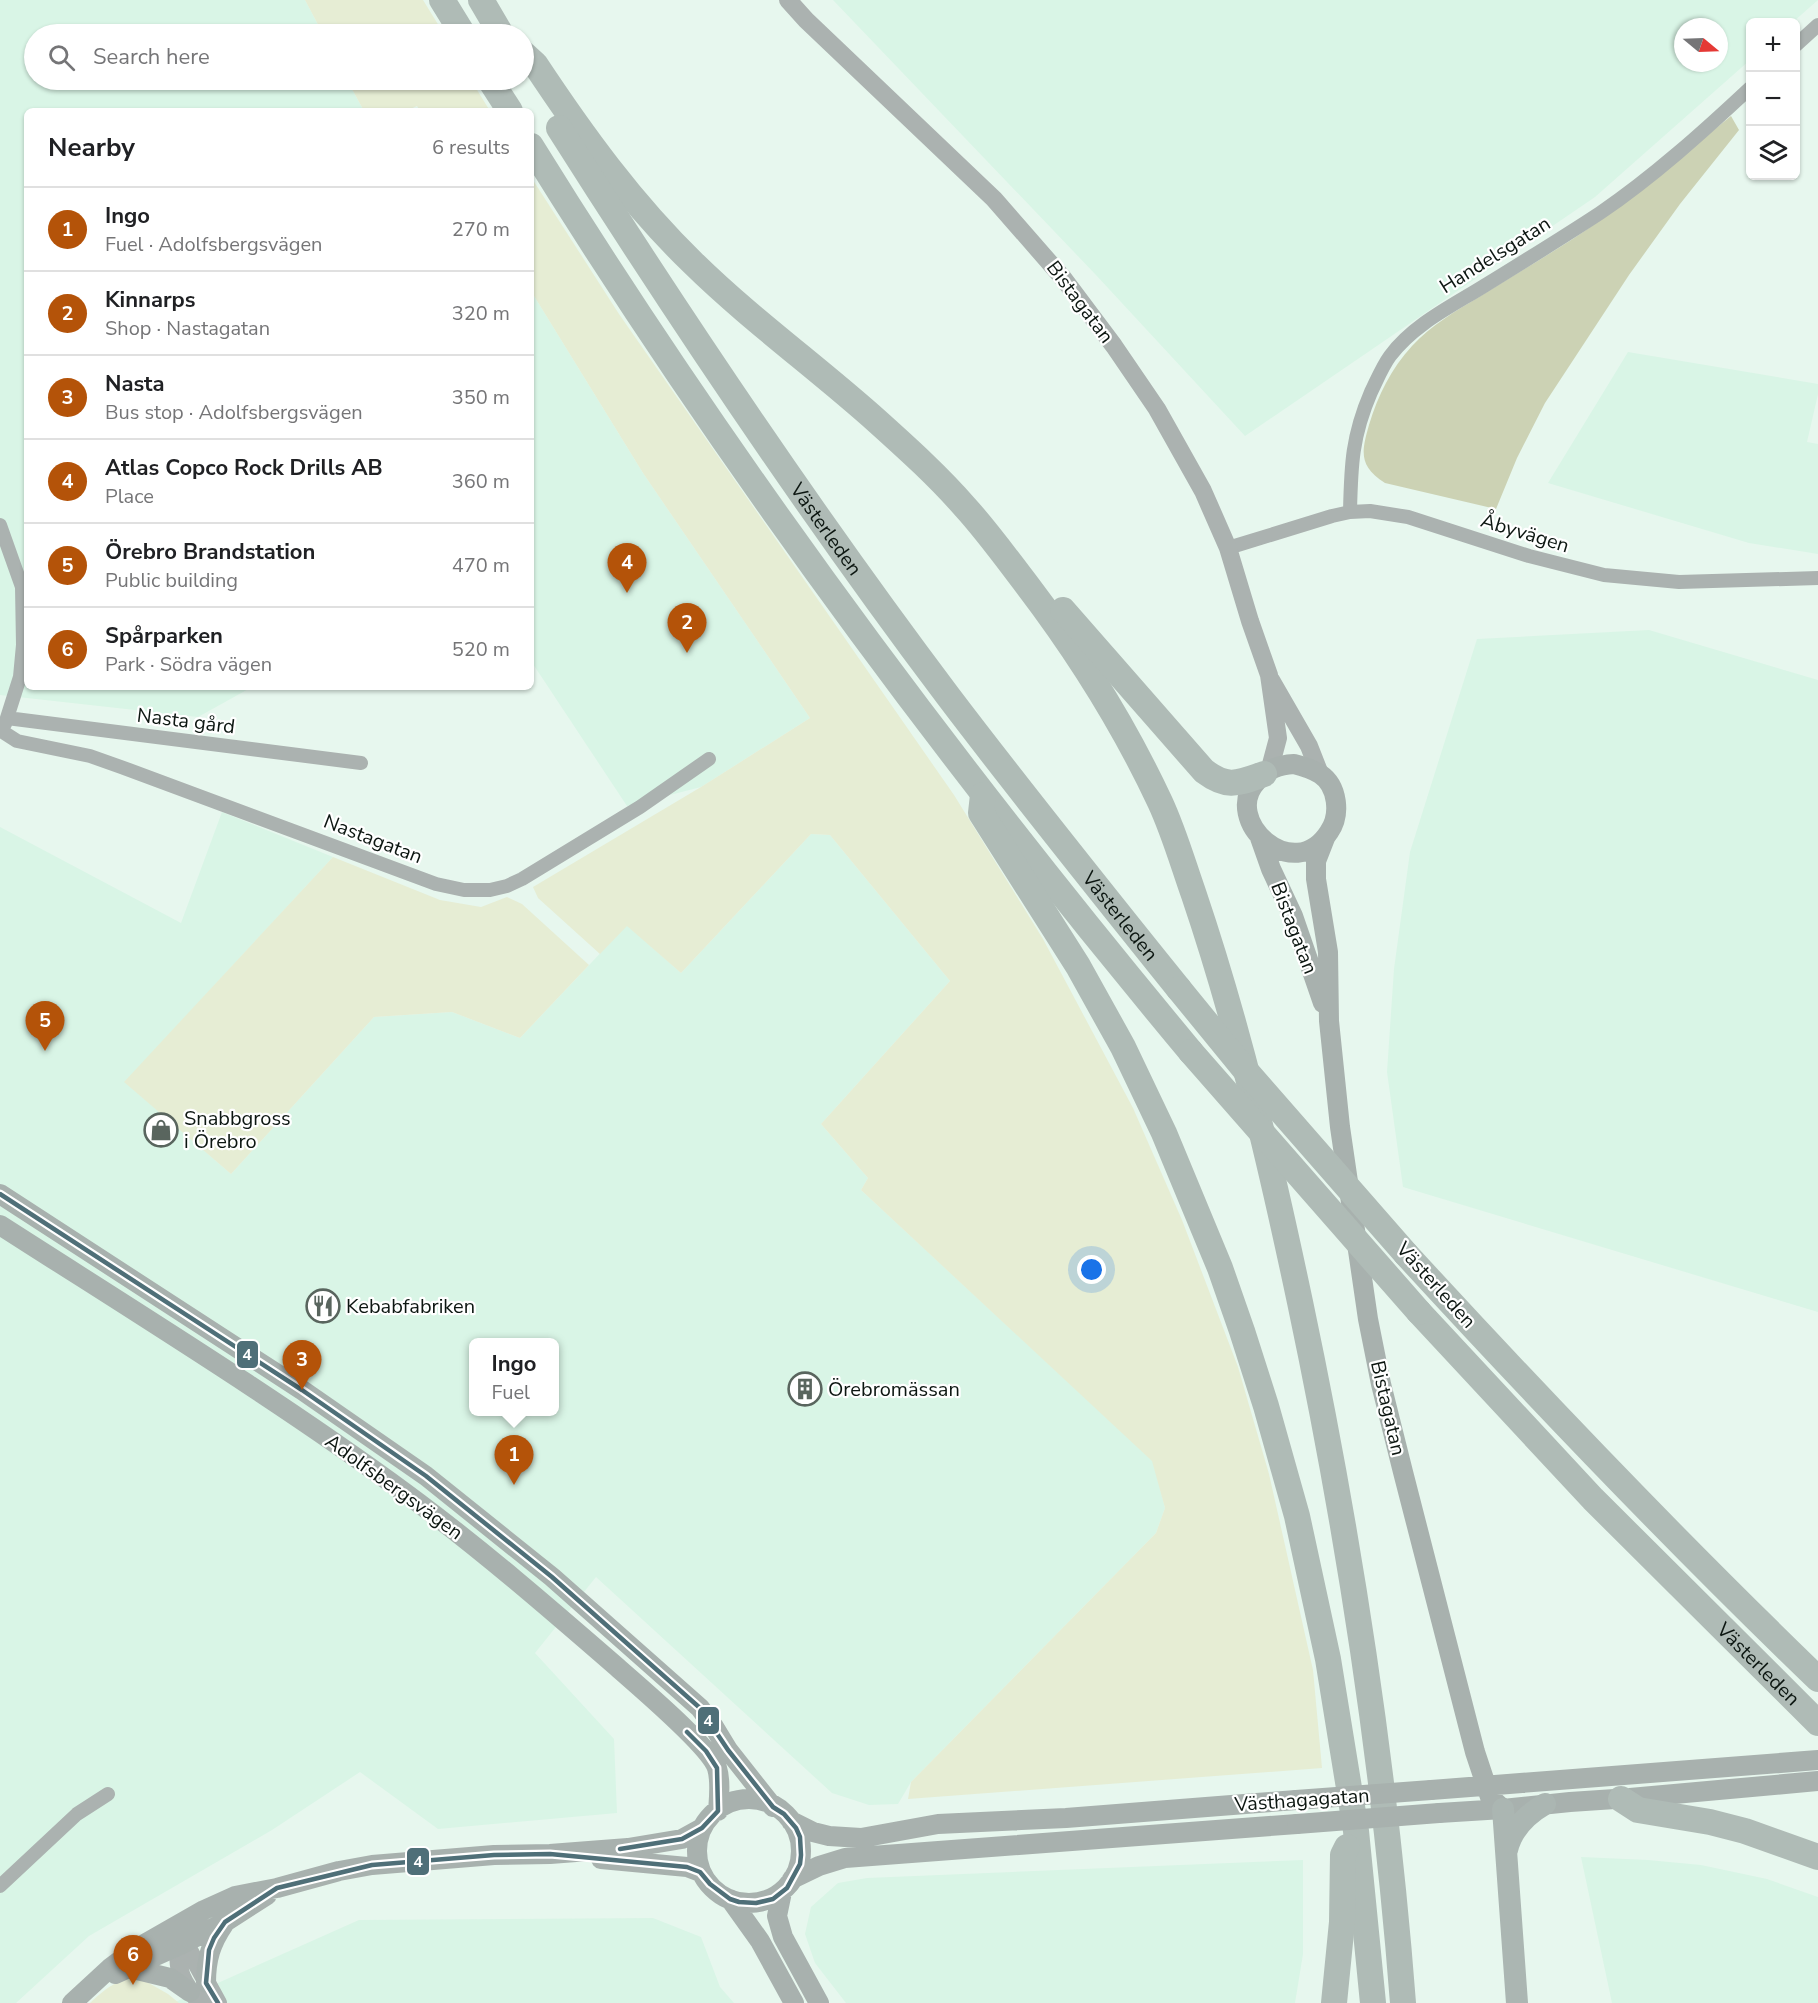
<!DOCTYPE html>
<meta charset="utf-8">
<style>
:root{--surface:#fff;--page:#f2f2f2;--text:#202124;--muted:#757577;--line:#e0e0e0;--accent:#b45309}
body{margin:0;font-family:"Nunito Sans",sans-serif;background:var(--page);color:var(--text)}
.controls{position:absolute;right:18px;top:18px;display:grid;overflow:hidden;border-radius:9px;box-shadow:0 2px 4px #0004}
.controls button{width:54px;height:54px;display:grid;place-items:center;padding:0;border:0;border-bottom:2px solid var(--line);background:var(--surface);color:var(--text);font:30px sans-serif}
.compass{position:absolute;left:1674px;top:18px;width:54px;height:54px;border-radius:50%;background:var(--surface);box-shadow:0 2px 4px #0004;rotate:109deg}
.you{position:absolute;left:1092px;top:1270px;width:21px;height:21px;margin:-15px;border:4px solid #fff;border-radius:50%;background:#1a73e8;box-shadow:0 0 0 9px #1a73e833}
.badge{display:grid;place-items:center;width:39px;height:39px;border-radius:50%;background:var(--accent);color:#fff;font-size:20px;font-weight:700}
.pin{position:absolute;translate:-50% -50px;filter:drop-shadow(0 2px 3px #0008)}
.pin::after{content:'';position:absolute;top:32px;width:21px;height:18px;background:inherit;clip-path:polygon(0 0,100% 0,50% 100%)}
.popup{position:absolute;left:469px;top:1338px;width:90px;height:78px;box-sizing:border-box;display:grid;place-content:center;border-radius:9px;background:var(--surface);filter:drop-shadow(0 2px 4px #0005);font-size:20px;white-space:nowrap;color:var(--muted)}
.popup b{font-size:22px;color:var(--text)}
.popup::after{content:'';position:absolute;left:50%;top:100%;margin-left:-12px;border:12px solid transparent;border-top-color:var(--surface)}
.list{margin:0;padding:0;list-style:none}
h2{display:flex;justify-content:space-between;align-items:center;height:78px;margin:0;padding:0 24px;font-size:26px}
h2 small{font-size:20px;font-weight:400;color:var(--muted)}
.list li{display:grid;grid-template-columns:39px 1fr auto;gap:18px;align-items:center;box-sizing:border-box;height:84px;padding:0 24px;border-top:2px solid var(--line)}
.list b{display:block;font-size:22px;white-space:nowrap}
.list p{margin:0;font-size:20px;white-space:nowrap;color:var(--muted)}
.list em{font-size:20px;font-style:normal;color:var(--muted)}
.icon{flex:none;width:33px;height:33px;fill:none;stroke:currentColor;stroke-width:2;stroke-linecap:round;stroke-linejoin:round}
.map{position:relative;flex:none;width:1818px;height:2003px;overflow:hidden}
.search{position:absolute;background:var(--surface);box-shadow:0 2px 4px #0004;left:24px;top:24px;width:510px;height:66px;display:flex;align-items:center;gap:15px;box-sizing:border-box;padding:0 21px;border-radius:33px;color:var(--muted);font-size:22px}
.panel{position:absolute;background:var(--surface);box-shadow:0 2px 4px #0004;left:24px;top:108px;width:510px;height:582px;border-radius:9px}
.map>svg:first-child{display:block}
.built{fill:#d9f5e6;fill-rule:evenodd}
.green{fill:#e6edd4}
.forest{fill:#ccd2b4}
.lines{fill:none;stroke-linecap:round;stroke-linejoin:round}
.minor{stroke:#abb2b0;stroke-width:14}
.tertiary{stroke:#abb2b0;stroke-width:18}
.secondary{stroke:#a8b1ae;stroke-width:20}
.primary{stroke:#abb6b2;stroke-width:22}
.motorway{stroke:#afbbb6;stroke-width:26}
.secondary-bridge{stroke:#a8b1ae;stroke-width:20}
.motorway-bridge{stroke:#afbbb6;stroke-width:26}
.bus-1-casing{stroke:#fff;stroke-width:9}
.bus-1{stroke:#4f6f78;stroke-width:4.5}
.labels{text-anchor:middle;dominant-baseline:central;stroke-width:4.5;stroke-linejoin:round;paint-order:stroke}
.street-label{font-size:20px;fill:#0c1611;stroke:#fff}
.poi-label{font-size:20px;fill:#0c1611;stroke:#fff;text-anchor:start}
.line-badge{stroke:#fff;stroke-width:2}
.badge-label{font-size:16px;text-anchor:middle;font-weight:bold;fill:#fff}
</style>
<div class="map">
<svg width="1818" height="2003" viewBox="0 0 1818 2003">
<rect width="100%" height="100%" fill="#e7f7ee"/>
<path class="built" d="M 0,0 L 305,0 L 323,34 L 34,34 L 34,80 L 347,80 L 364,111 L 27,111 L 27,687 L 252,687 L 198,717 L 0,695 Z
M 833,0 L 1818,0 L 1793,22 L 1750,22 L 1750,60 L 1595,197 L 1245,436 L 1096,275 ZM 1683,27 L 1719,27 L 1719,63 L 1683,63 Z
M 531,291 L 643,473 L 810,718 L 701,787 L 627,806 L 531,661 Z
M 1628,352 L 1818,384 L 1818,394 L 1807,442 L 1818,444 L 1818,554 L 1749,543 L 1548,483 Z
M 1649,630 L 1818,680 L 1818,1312 L 1403,1187 L 1387,1072 L 1394,969 L 1410,852 L 1477,639 Z
M 222,812 L 333,857 L 125,1082 L 231,1174 L 374,1017 L 452,1012 L 520,1038 L 627,925 L 681,973 L 811,834 L 830,835 L 950,981 L 821,1124 L 868,1178 L 861,1190 L 1153,1461 L 1165,1508 L 1156,1533 L 911,1782 L 898,1804 L 869,1805 L 832,1793 L 596,1577 L 535,1653 L 614,1739 L 617,1813 L 438,1829 L 360,1772 L 272,1830 L 89,1936 L 16,2003 L 0,2003 L 0,827 L 181,923 ZM 474,1342 L 554,1342 L 554,1412 L 474,1412 Z
M 1581,1857 L 1648,1860 L 1701,1865 L 1767,1879 L 1818,1897 L 1818,2003 L 1612,2003 Z
M 1303,1860 L 1303,1954 L 1295,2003 L 846,2003 L 815,1963 L 805,1934 L 811,1907 L 838,1883 L 867,1878 Z
M 653,1918 L 701,1937 L 720,1987 L 734,2003 L 173,2003 L 359,1920 Z"/>
<path class="green" d="M 305,0 L 423,0 L 444,34 L 323,34 Z
M 347,80 L 471,80 L 490,111 L 420,111 L 417,106 L 406,111 L 364,111 Z
M 531,177 L 619,314 L 954,795 L 1043,939 L 1133,1108 L 1182,1220 L 1238,1367 L 1269,1474 L 1313,1670 L 1322,1768 L 908,1799 L 911,1782 L 1156,1533 L 1165,1508 L 1152,1461 L 861,1190 L 868,1178 L 821,1124 L 950,981 L 830,835 L 811,834 L 681,973 L 627,926 L 600,954 L 538,898 L 533,887 L 701,787 L 810,718 L 643,473 L 531,291 Z
M 333,857 L 440,900 L 481,907 L 507,897 L 522,904 L 589,965 L 520,1038 L 452,1012 L 374,1017 L 231,1174 L 124,1082 Z
M 140,1978 L 168,1994 L 179,2003 L 90,2003 C 108,1987 116,1979 140,1978 Z"/>
<path class="forest" d="M 1731,116 L 1739,130 L 1680,204 L 1629,275 L 1545,403 L 1517,458 L 1496,509 L 1385,483 C 1359,466 1361,453 1369,425 C 1378,395 1391,369 1412,346 C 1431,325 1456,311 1479,297 C 1520,271 1563,247 1602,219 C 1647,188 1688,150 1731,116 Z"/>
<g class="lines">
<path class="minor" d="M 1796,45 L 1818,25
M 1350,512 C 1351,465 1352,436 1371,392 C 1377,380 1382,367 1390,356 C 1414,324 1452,306 1484,286 C 1523,262 1562,238 1600,213 C 1653,177 1704,131 1750,88
M 0,525 L 22,587 L 23,645 L 20,677 L 5,724
M 1228,548 L 1332,516 L 1350,512 L 1370,511 L 1408,517 L 1529,556 L 1604,575 L 1679,582 L 1818,578
M 7,718 L 361,763
M 3,732 L 17,741 L 90,756 L 121,767 L 436,884 L 464,890 L 490,890 L 507,886 L 522,879 L 640,807 L 709,759
M 0,1886 L 77,1814 L 108,1794"/>
<path class="tertiary" d="M 788,0 L 806,20 L 994,199 L 1063,278 L 1114,346 L 1157,409 L 1203,491 L 1228,548 L 1250,621 L 1269,675 L 1278,738 L 1270,768
M 1271,680 L 1309,746 L 1320,774
M 201,2003 C 185,1987 172,1967 182,1944 L 189,1950 L 218,2003"/>
<path class="secondary" d="M 1294,764 C 1302,766 1312,769 1320,774 C 1338,786 1341,815 1329,832 C 1294,887 1220,820 1257,781 C 1269,769 1277,765 1294,764 Z
M 1259,835 L 1271,869 L 1293,916 L 1323,1003
M 1325,838 L 1316,861 L 1316,879 L 1328,952 L 1329,1021 L 1340,1127 L 1368,1319 L 1381,1384 L 1403,1472 L 1475,1752 L 1490,1797 L 1503,1809
M 0,1194 L 302,1390 L 426,1476 L 552,1577 L 700,1708 L 714,1727 L 728,1750 L 773,1807
M 0,1225 C 137,1313 277,1399 408,1495 C 481,1549 549,1608 617,1667 C 638,1686 709,1745 717,1768 C 721,1781 719,1798 718,1811
M 1431,1790 L 1818,1760
M697 1851a52 52 0 1 1 104 0a52 52 0 1 1-104 0Z
M 1439,1813 L 1503,1809 L 1570,1802 L 1630,1798 L 1818,1781
M 791,1821 L 813,1832 L 829,1836 L 861,1838 L 938,1824 L 1066,1818 L 1296,1800
M 601,1859 L 687,1867 L 700,1872
M 792,1879 L 819,1866 L 845,1858 L 1297,1824
M 782,1892 L 777,1916 L 783,1937 L 819,2003
M 730,1899 L 760,1941 L 794,2003
M 129,1968 L 170,1978 L 190,1992
M 115,1974 L 182,1944 L 225,1922 L 267,1895
M 206,1983 C 206,1959 211,1943 224,1924
M 72,2003 L 110,1968 L 134,1950 L 204,1910 L 235,1896 L 277,1888 L 339,1871 L 372,1865 L 494,1855 L 550,1854 L 628,1848 L 682,1839 L 702,1828"/>
<path class="primary" d="M 1503,1809 L 1517,2003
M 1507,1850 C 1512,1829 1526,1815 1545,1804"/>
<g class="motorway">
<path d="M 442,0 L 463,34"/>
<path d="M 481,0 L 501,34"/>
<path d="M 524,54 L 535,64 C 582,135 632,204 693,263 C 751,320 818,368 878,422 C 908,449 939,477 965,507 C 987,531 1007,559 1027,585 C 1078,652 1124,725 1160,802 C 1174,832 1183,864 1194,895 C 1239,1028 1271,1165 1300,1302 C 1349,1534 1385,1767 1403,2003"/>
<path d="M 490,80 L 510,111"/>
<path id="s1" d="M 559,128 C 682,322 810,513 948,696 C 1023,795 1101,892 1179,989"/>
<path d="M 531,146 C 728,464 952,765 1191,1052"/>
<path d="M 1063,610 L 1204,771 C 1228,789 1238,783 1264,774"/>
<path d="M 983,795 L 981,813 L 1078,966 L 1123,1047 L 1164,1133 L 1220,1268 L 1242,1331 L 1266,1406 L 1297,1516 L 1328,1659 L 1356,1831 L 1373,2003"/>
<path d="M 1406,1254 C 1540,1400 1676,1542 1818,1679"/>
<path id="s2" d="M 1419,1312 L 1593,1499 L 1818,1723"/>
<path d="M 1621,1799 L 1638,1810 L 1710,1822 L 1745,1831 L 1818,1857"/>
<path d="M 1334,2003 L 1342,1922 L 1343,1855 L 1347,1847"/>
</g>
<path class="secondary-bridge" d="M 1296,1800 L 1431,1790
M 1297,1824 L 1439,1813"/>
<path class="motorway-bridge" d="M 1179,989 L 1246,1071 L 1406,1254
M 1191,1052 L 1419,1312"/>
<defs>
<path id="bus-1" d="M 0,1194 L 302,1390 L 426,1476 L 552,1577 L 700,1708 L 728,1750 L 773,1807 L 784,1814 L 796,1828 L 800,1837 L 801,1855 L 800,1864 L 787,1888 L 773,1899 L 756,1903 L 739,1902 L 730,1899 L 710,1884 L 700,1872 L 687,1867 L 550,1854 L 494,1855 L 372,1865 L 277,1888 L 225,1922 L 214,1938 L 209,1950 L 206,1983 L 218,2003
M 620,1849 L 682,1839 L 702,1828 L 718,1811 L 717,1768 L 706,1751 L 687,1732"/>
</defs>
<use href="#bus-1" class="bus-1-casing"/>
<use href="#bus-1" class="bus-1"/>
</g>
<defs>
<symbol id="shop-ring" viewBox="-11 -11 22 22"><circle r="9.5" fill="#fff" stroke="#59655e" stroke-width="1.5"/><path d="M-5-2.5h2.3a2.7 3.5 0 0 1 5.4 0H5L5.5 6h-11ZM-1.5-2.5h3a1.5 2.3 0 0 0-3 0Z" fill="#59655e"/></symbol>
<symbol id="restaurant-ring" viewBox="-11 -11 22 22"><circle r="9.5" fill="#fff" stroke="#59655e" stroke-width="1.5"/><path d="M-5-6h1v4h1v-4h1v4h1v-4h1v5L-1.5 .5V6h-2V.5L-5-1ZM5-6V6H3V1.5H1.5Q1.5-4 5-6Z" fill="#59655e"/></symbol>
<symbol id="building-ring" viewBox="-11 -11 22 22"><circle r="9.5" fill="#fff" stroke="#59655e" stroke-width="1.5"/><path d="M-4-6H4V6H1V3H-1V6H-4ZM-2.5-4.3h1.7v1.8h-1.7ZM.8-4.3h1.7v1.8H.8ZM-2.5-1h1.7V.8h-1.7ZM.8-1h1.7V.8H.8Z" fill="#59655e"/></symbol>
</defs>
<g fill-rule="evenodd">
<use href="#shop-ring" x="142" y="1111" width="38" height="38"/>
<use href="#restaurant-ring" x="304" y="1287" width="38" height="38"/>
<use href="#building-ring" x="786" y="1370" width="38" height="38"/>
</g>
<g class="labels">
<g class="street-label">
<text transform="translate(1495 255) rotate(-32)">Handelsgatan</text>
<text transform="translate(1080 302) rotate(53)">Bistagatan</text>
<text stroke="none"><textPath href="#s1" startOffset="482">Västerleden</textPath></text>
<text transform="translate(1525 533) rotate(17)">Åbyvägen</text>
<text transform="translate(186 721) rotate(7)">Nasta gård</text>
<text transform="translate(373 839) rotate(21)">Nastagatan</text>
<text stroke="none"><textPath href="#s1" startOffset="968">Västerleden</textPath></text>
<text transform="translate(1294 928) rotate(69)">Bistagatan</text>
<text transform="translate(1436 1285) rotate(48)">Västerleden</text>
<text transform="translate(1388 1408) rotate(77)">Bistagatan</text>
<text transform="translate(394 1487) rotate(36)">Adolfsbergsvägen</text>
<text stroke="none"><textPath href="#s2" startOffset="489">Västerleden</textPath></text>
<text transform="translate(1302 1800) rotate(-4)">Västhagagatan</text>
</g>
<g class="poi-label">
<text x="184" y="1118">Snabbgross<tspan x="184" dy="23">i Örebro</tspan></text>
<text x="346" y="1306">Kebabfabriken</text>
<text x="828" y="1389">Örebromässan</text>
</g>
</g>
<g class="line-badge">
<rect x="236" y="1340" width="23" height="29" rx="6" fill="#4f6f78"/>
<rect x="697" y="1706" width="23" height="29" rx="6" fill="#4f6f78"/>
<rect x="406" y="1847" width="24" height="29" rx="6" fill="#4f6f78"/>
</g>
<g class="badge-label">
<text x="247" y="1360">4</text>
<text x="708" y="1726">4</text>
<text x="418" y="1867">4</text>
</g>
</svg>
<div class="controls">
<button>+</button>
<button>−</button>
<button><svg class="icon" aria-label="layers" viewBox="0 0 24 24"><path d="M12 4l9 5-9 5-9-5zM3 14l9 5 9-5"/></svg></button>
</div>
<svg class="compass" viewBox="-18 -18 36 36"><path d="M0-13l5 13h-10z" fill="#e53935"/><path d="M0 13l5-13h-10z" fill="#757577"/></svg>
<div class="you"></div>
<div class="pin badge" style="left:514px;top:1485px">1</div>
<div class="popup"><b>Ingo</b>Fuel</div>
<div class="pin badge" style="left:687px;top:653px">2</div>
<div class="pin badge" style="left:302px;top:1390px">3</div>
<div class="pin badge" style="left:627px;top:593px">4</div>
<div class="pin badge" style="left:45px;top:1051px">5</div>
<div class="pin badge" style="left:133px;top:1985px">6</div>
<div class="search"><svg class="icon" aria-label="search" viewBox="0 0 24 24"><circle cx="10" cy="10" r="6"/><path d="M15 15l6 6"/></svg>Search here</div>
<section class="panel">
<h2>Nearby<small>6 results</small></h2>
<ul class="list">
<li><span class="badge">1</span><div><b>Ingo</b><p>Fuel · Adolfsbergsvägen</p></div><em>270 m</em></li>
<li><span class="badge">2</span><div><b>Kinnarps</b><p>Shop · Nastagatan</p></div><em>320 m</em></li>
<li><span class="badge">3</span><div><b>Nasta</b><p>Bus stop · Adolfsbergsvägen</p></div><em>350 m</em></li>
<li><span class="badge">4</span><div><b>Atlas Copco Rock Drills AB</b><p>Place</p></div><em>360 m</em></li>
<li><span class="badge">5</span><div><b>Örebro Brandstation</b><p>Public building</p></div><em>470 m</em></li>
<li><span class="badge">6</span><div><b>Spårparken</b><p>Park · Södra vägen</p></div><em>520 m</em></li>
</ul>
</section>
</div>
